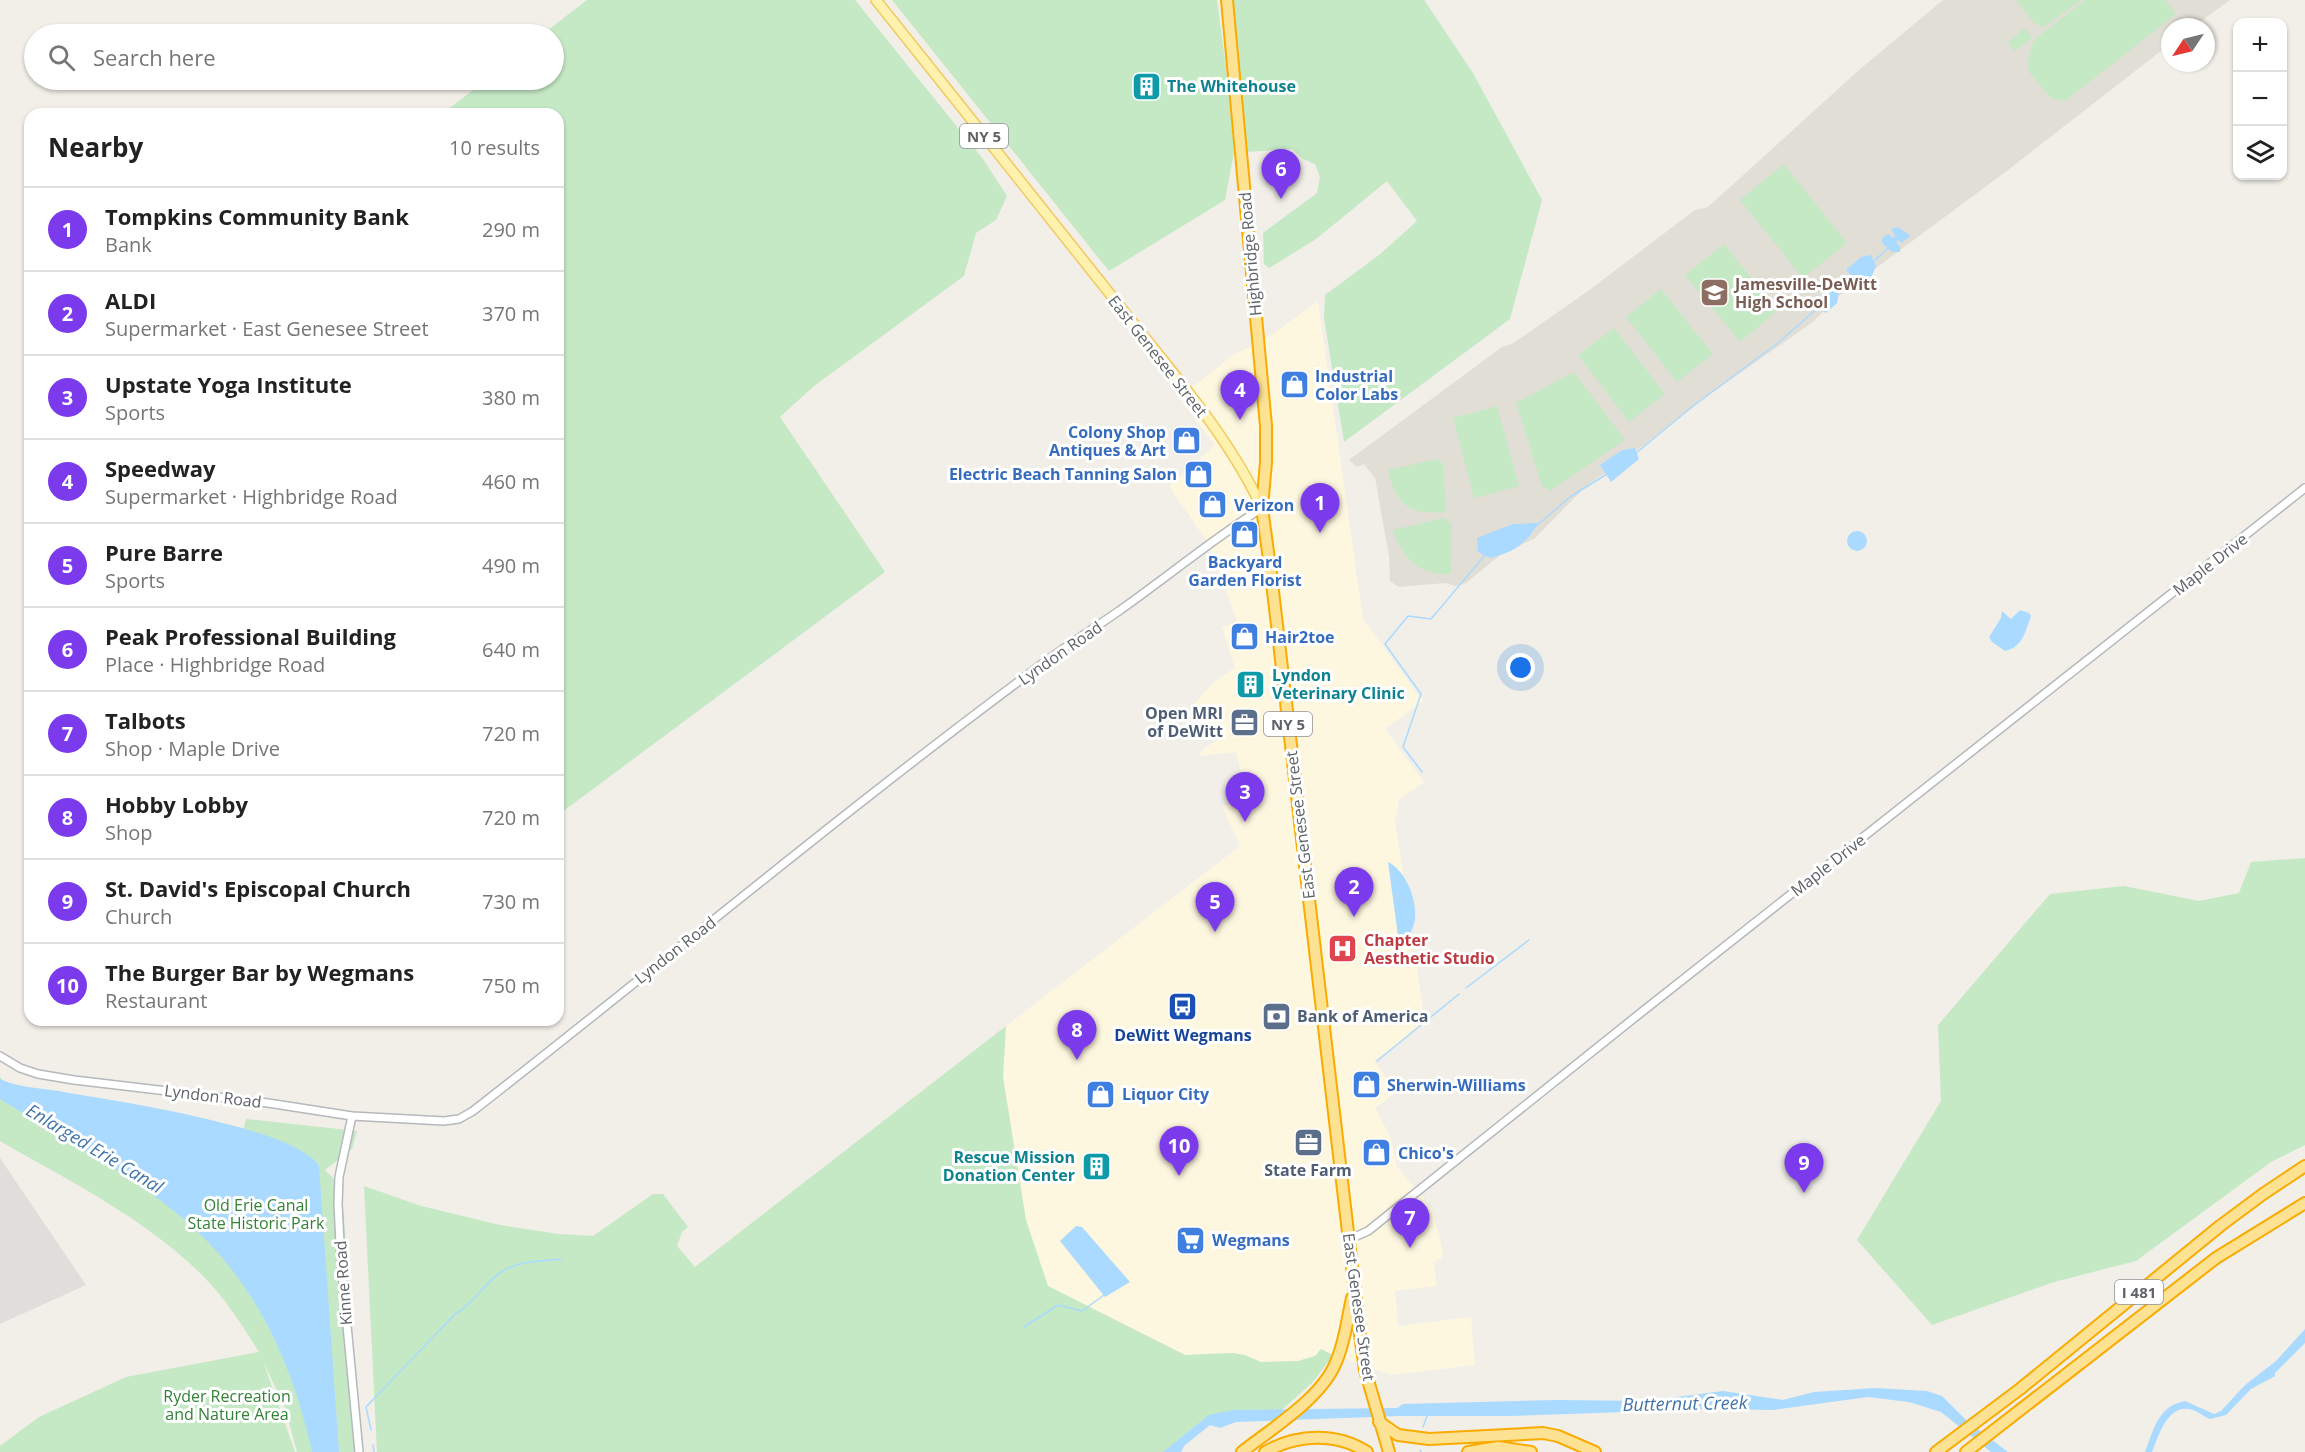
<!DOCTYPE html>
<meta charset="utf-8">
<style>
:root{--surface:#fff;--page:#f2f2f2;--text:#222;--muted:#767676;--line:#e0e0e0;--accent:#7c3aed}
body{margin:0;font-family:"Open Sans",sans-serif;background:var(--page);color:var(--text)}
.controls{position:absolute;right:18px;top:18px;display:grid;overflow:hidden;border-radius:12px;box-shadow:0 2px 4px #0004}
.controls button{width:54px;height:54px;display:grid;place-items:center;padding:0;border:0;border-bottom:2px solid var(--line);background:var(--surface);color:var(--text);font:30px sans-serif}
.compass{position:absolute;left:2161px;top:18px;width:54px;height:54px;border-radius:50%;background:var(--surface);box-shadow:0 2px 4px #0004;rotate:235deg}
.you{position:absolute;left:1521px;top:668px;width:21px;height:21px;margin:-15px;border:4px solid #fff;border-radius:50%;background:#1a73e8;box-shadow:0 0 0 9px #1a73e833}
.badge{display:grid;place-items:center;width:39px;height:39px;border-radius:50%;background:var(--accent);color:#fff;font-size:20px;font-weight:700}
.pin{position:absolute;translate:-50% -50px;filter:drop-shadow(0 2px 3px #0008)}
.pin::after{content:'';position:absolute;top:32px;width:21px;height:18px;background:inherit;clip-path:polygon(0 0,100% 0,50% 100%)}
.list{margin:0;padding:0;list-style:none}
h2{display:flex;justify-content:space-between;align-items:center;height:78px;margin:0;padding:0 24px;font-size:26px}
h2 small{font-size:20px;font-weight:400;color:var(--muted)}
.list li{display:grid;grid-template-columns:39px 1fr auto;gap:18px;align-items:center;box-sizing:border-box;height:84px;padding:0 24px;border-top:2px solid var(--line)}
.list b{display:block;font-size:22px;white-space:nowrap}
.list p{margin:0;font-size:20px;white-space:nowrap;color:var(--muted)}
.list em{font-size:20px;font-style:normal;color:var(--muted)}
.icon{flex:none;width:33px;height:33px;fill:none;stroke:currentColor;stroke-width:2;stroke-linecap:round;stroke-linejoin:round}
.map{position:relative;flex:none;width:2305px;height:1452px;overflow:hidden}
.search{position:absolute;background:var(--surface);box-shadow:0 2px 4px #0004;left:24px;top:24px;width:540px;height:66px;display:flex;align-items:center;gap:15px;box-sizing:border-box;padding:0 21px;border-radius:33px;color:var(--muted);font-size:22px}
.panel{position:absolute;background:var(--surface);box-shadow:0 2px 4px #0004;left:24px;top:108px;width:540px;height:918px;border-radius:18px}
.map>svg:first-child{display:block}
.commercial{fill:#fef7e0}
.industrial{fill:#e0deda}
.education{fill:#e1ded6}
.green{fill:#c5e8c5}
.water{fill:#aadaff}
.lines{fill:none;stroke-linecap:round;stroke-linejoin:round}
.stream{stroke:#aadaff;stroke-width:1.5}
.minor-casing{stroke:#b5b8bc;stroke-width:10}
.major-casing{stroke:#f2c960;stroke-width:12}
.highway-casing{stroke:#f9ab00;stroke-width:14}
.minor{stroke:#fff;stroke-width:7}
.major{stroke:#fff2af;stroke-width:9}
.highway{stroke:#fde293;stroke-width:10}
.labels{text-anchor:middle;dominant-baseline:central;stroke-width:6;stroke-linejoin:round;paint-order:stroke}
.shield{fill:#fff;stroke:#8f9295;stroke-width:1.5}
.shield-label{font-size:15px;font-weight:bold;fill:#5f6368}
.culture-label{font-size:16px;font-weight:bold;fill:#0d838f;stroke:#fff;text-anchor:start}
.street-label{font-size:16px;fill:#5f6368;stroke:#fff}
.education-label{font-size:16px;font-weight:bold;fill:#785e54;stroke:#fff;text-anchor:start}
.shop-label{font-size:16px;font-weight:bold;fill:#366cbe;stroke:#fff;text-anchor:start}
.service-label{font-size:16px;font-weight:bold;fill:#4e5e75;stroke:#fff;text-anchor:end}
.health-label{font-size:16px;font-weight:bold;fill:#be3a42;stroke:#fff;text-anchor:start}
.transit-label{font-size:16px;font-weight:bold;fill:#164399;stroke:#fff}
.park-label{font-size:16px;fill:#348238;stroke:#fff}
.water-label{font-size:18px;font-style:italic;fill:#4174aa;stroke:#fff}
</style>
<div class="map">
<svg width="2305" height="1452" viewBox="0 0 2305 1452">
<rect width="100%" height="100%" fill="#f1efe8"/>
<path class="commercial" d="M 1318,301 L 1363,619 L 1423,701 L 1385,729 L 1424,782 L 1399,800 L 1395,820 L 1425,1024 L 1374,1061 L 1397,1091 L 1375,1108 L 1391,1138 L 1397,1167 L 1433,1210 L 1443,1253 L 1442,1258 L 1433,1262 L 1437,1286 L 1395,1291 L 1398,1326 L 1471,1317 L 1475,1365 L 1392,1375 L 1333,1355 L 1322,1349 L 1315,1356 L 1298,1361 L 1261,1362 L 1245,1355 L 1221,1353 L 1185,1355 L 1048,1286 L 1026,1220 L 1003,1077 L 1006,1026 L 1240,846 L 1222,806 L 1248,802 L 1236,752 L 1199,756 L 1202,750 L 1219,739 L 1193,705 L 1216,680 L 1235,668 L 1222,627 L 1237,622 L 1221,575 L 1206,540 L 1169,486 L 1215,445 L 1179,398 L 1234,354 L 1263,341 Z"/>
<path class="industrial" d="M 0,1158 L 86,1285 L 0,1324 Z"/>
<path class="education" d="M 1943,0 L 2230,0 L 2193,27 L 2170,27 L 2170,44 L 2008,170 L 1841,294 L 1813,322 L 1713,392 L 1643,446 L 1585,487 L 1534,539 L 1505,551 L 1466,583 L 1456,586 L 1445,583 L 1399,587 L 1390,581 L 1389,556 L 1375,478 L 1364,464 L 1357,467 L 1349,460 L 1502,347 L 1512,344 L 1588,291 L 1695,210 L 1708,207 L 1859,70 Z"/>
<path class="green" d="M 587,0 L 855,0 L 983,159 L 1007,196 L 996,220 L 976,233 L 964,276 L 814,386 L 780,417 L 885,572 L 558,815 L 558,114 L 442,114 L 486,80 L 554,80 L 554,34 L 543,34 Z
M 892,0 L 1217,0 L 1227,75 L 1234,152 L 1225,200 L 1109,271 Z
M 1232,0 L 1424,0 L 1473,73 L 1542,200 L 1510,319 L 1344,442 L 1324,318 L 1325,295 L 1379,255 L 1417,221 L 1387,181 L 1316,239 L 1269,268 L 1264,264 L 1263,233 L 1317,193 L 1320,177 L 1315,164 L 1303,159 L 1292,149 L 1245,152 Z
M 2016,0 L 2081,0 L 2044,27 L 2034,23 Z
M 2085,0 L 2165,0 L 2176,14 L 2065,101 L 2051,98 L 2029,72 L 2027,61 L 2034,40 Z
M 2025,28 L 2032,38 L 2015,51 L 2008,42 Z
M 1784,164 L 1847,243 L 1803,278 L 1740,200 Z
M 1724,244 L 1778,310 L 1740,342 L 1685,275 Z
M 1661,289 L 1713,354 L 1677,382 L 1626,317 Z
M 1614,328 L 1665,394 L 1629,422 L 1578,355 Z
M 1574,372 L 1625,440 L 1550,491 L 1542,486 L 1516,403 Z
M 1497,406 L 1519,486 L 1474,498 L 1453,418 Z
M 1437,459 L 1443,464 L 1446,512 C 1411,515 1396,507 1388,470 Z
M 1443,518 L 1452,524 L 1451,574 C 1420,576 1402,558 1393,530 Z
M 2305,858 L 2305,1145 L 2271,1162 L 2136,1261 L 2054,1282 L 1932,1325 L 1857,1240 L 1941,1101 L 1938,1025 L 2050,894 L 2124,886 L 2199,901 L 2239,893 L 2251,862 Z
M 1006,1026 L 1003,1077 L 1026,1220 L 1048,1286 L 1185,1355 L 1233,1353 L 1245,1355 L 1261,1362 L 1298,1361 L 1315,1356 L 1321,1349 L 1333,1355 L 1313,1382 L 1275,1416 L 1204,1424 L 1170,1452 L 377,1452 L 364,1186 L 421,1206 L 500,1225 L 558,1234 L 593,1236 L 653,1194 L 663,1194 L 688,1227 L 682,1232 L 677,1246 L 695,1267 Z
M 0,1077 L 13,1094 L 243,1132 L 246,1119 L 357,1131 L 352,1149 L 325,1170 L 335,1180 L 344,1217 L 357,1452 L 297,1452 L 285,1408 L 263,1361 L 295,1452 L 0,1452 L 0,1446 L 39,1417 L 126,1377 L 259,1352 C 243,1326 226,1300 205,1278 C 147,1219 71,1182 0,1141 Z"/>
<path class="water" d="M 1898,227 L 1911,236 L 1901,243 L 1898,240 L 1896,242 L 1900,247 L 1900,252 L 1892,252 L 1882,243 L 1882,238 L 1888,234 L 1893,238 L 1895,236 L 1891,229 Z
M 1871,255 L 1876,266 L 1871,278 L 1855,279 L 1846,270 L 1861,257 Z
M 1830,286 L 1839,293 L 1837,303 L 1826,313 L 1818,308 L 1819,297 Z
M 1635,448 L 1639,459 L 1611,482 L 1600,465 L 1622,450 Z
M 1538,523 C 1526,545 1514,551 1491,558 L 1478,552 L 1477,538 L 1513,524 Z
M1847 541a10 10 0 1 1 20 0a10 10 0 1 1-20 0Z
M 2020,610 L 2029,613 L 2031,616 C 2025,632 2023,647 2005,651 L 1992,642 L 1989,637 L 2001,618 L 2002,611 L 2011,619 Z
M 1388,862 C 1406,871 1417,899 1415,919 C 1414,926 1410,934 1408,941 L 1399,943 Z
M 0,1079 C 16,1087 40,1088 58,1091 C 108,1100 294,1126 319,1166 L 339,1452 L 312,1452 C 293,1364 255,1281 186,1221 C 130,1173 63,1138 0,1099 Z
M 1076,1226 L 1082,1227 L 1130,1282 L 1105,1297 L 1060,1241 Z
M 2305,1329 L 2305,1343 L 2275,1373 L 2275,1376 L 2251,1389 L 2226,1415 L 2210,1419 C 2204,1417 2199,1412 2193,1410 C 2168,1402 2159,1435 2152,1452 L 2145,1452 C 2154,1429 2158,1406 2185,1401 L 2214,1414 L 2221,1411 L 2245,1385 L 2276,1361 Z
M 1875,1388 L 1927,1391 L 1942,1396 L 1968,1422 L 2008,1452 L 1991,1452 L 1941,1412 L 1909,1402 L 1868,1397 L 1773,1410 L 1713,1409 L 1509,1416 L 1398,1416 L 1236,1422 L 1220,1428 L 1210,1425 L 1184,1446 L 1181,1452 L 1163,1452 L 1209,1415 L 1233,1410 L 1397,1408 L 1403,1404 L 1556,1400 L 1646,1401 L 1723,1391 L 1783,1400 L 1814,1392 Z"/>
<g class="lines">
<path class="stream" d="M 1873,262 L 1889,247
M 1835,291 L 1851,275
M 1635,454 L 1693,406 L 1778,343 L 1819,307
M 1534,528 L 1570,497 L 1607,474
M 1422,772 L 1403,747 L 1421,694 L 1385,644 L 1408,616 L 1431,619 L 1485,555
M 1466,988 L 1529,940
M 1377,1061 L 1459,994
M 1024,1327 L 1058,1305 L 1082,1311 L 1104,1295
M 1423,1427 L 1427,1416
M 371,1430 L 366,1407 L 456,1313 C 469,1308 487,1281 501,1272 C 517,1261 542,1261 561,1259
M 373,1445 L 374,1452
M 1420,1450 L 1421,1452"/>
<defs>
<path id="minor" d="M 0,1056 L 20,1068 L 38,1074 L 74,1080 L 268,1103 L 352,1116 L 444,1121 L 459,1119 L 473,1111 C 659,966 840,814 1030,673 C 1057,652 1087,633 1116,613 C 1165,579 1211,540 1262,508
M 352,1116 L 339,1177 L 338,1204 L 341,1262 L 359,1452
M 1350,1239 L 1368,1231 L 1643,1011 L 2305,488"/>
<path id="major" d="M 876,0 C 958,103 1040,205 1122,309 C 1172,372 1228,435 1262,508"/>
<path id="highway" d="M 1227,0 L 1266,426 L 1266,462 L 1262,508 L 1271,574 L 1360,1335 L 1365,1370 L 1389,1452
M 1379,1422 L 1398,1435 L 1429,1439 L 1543,1433 L 1558,1436 L 1595,1452
M 1242,1452 C 1272,1428 1322,1398 1336,1362 C 1345,1342 1347,1320 1352,1298
M 1265,1452 C 1297,1434 1336,1432 1367,1452
M 1468,1452 L 1498,1447 L 1531,1452
M 1936,1452 L 2020,1389 L 2220,1226 L 2263,1194 L 2305,1166
M 1966,1452 L 2216,1258 L 2305,1203"/>
</defs>
<use href="#minor" class="minor-casing"/>
<use href="#major" class="major-casing"/>
<use href="#highway" class="highway-casing"/>
<use href="#minor" class="minor"/>
<use href="#major" class="major"/>
<use href="#highway" class="highway"/>
</g>
<defs>
<symbol id="building-square" viewBox="-11 -11 22 22"><rect x="-9" y="-9" width="18" height="18" rx="4" fill="#0f9aa8" stroke="#fff"/><path d="M-4-6H4V6H1V3H-1V6H-4ZM-2.5-4.3h1.7v1.8h-1.7ZM.8-4.3h1.7v1.8H.8ZM-2.5-1h1.7V.8h-1.7ZM.8-1h1.7V.8H.8Z" fill="#fff"/></symbol>
<symbol id="school-square" viewBox="-11 -11 22 22"><rect x="-9" y="-9" width="18" height="18" rx="4" fill="#8d6e63" stroke="#fff"/><path d="M0-5L7-2L0 1L-7-2ZM-4 1L0 2.5L4 1V4Q0 6-4 4Z" fill="#fff"/></symbol>
<symbol id="shop-square" viewBox="-11 -11 22 22"><rect x="-9" y="-9" width="18" height="18" rx="4" fill="#3f7fe0" stroke="#fff"/><path d="M-5-2.5h2.3a2.7 3.5 0 0 1 5.4 0H5L5.5 6h-11ZM-1.5-2.5h3a1.5 2.3 0 0 0-3 0Z" fill="#fff"/></symbol>
<symbol id="office-square" viewBox="-11 -11 22 22"><rect x="-9" y="-9" width="18" height="18" rx="4" fill="#5c6f8a" stroke="#fff"/><path d="M-6-3h4V-5.5h4V-3h4V5H-6ZM-1-4.5V-3h2v-1.5ZM-6 0V1H6V0Z" fill="#fff"/></symbol>
<symbol id="hospital-square" viewBox="-11 -11 22 22"><rect x="-9" y="-9" width="18" height="18" rx="4" fill="#e0444e" stroke="#fff"/><path d="M-5-5h3v3.5h4V-5h3V5h-3V1.5h-4V5h-3Z" fill="#fff"/></symbol>
<symbol id="bus-square" viewBox="-11 -11 22 22"><rect x="-9" y="-9" width="18" height="18" rx="4" fill="#1a4fb4" stroke="#fff"/><path d="M-5-6H5V4H4V6H2V4H-2V6H-4V4H-5ZM-3.5-4V0h7V-4ZM-3.5 1.2v1.5H-2V1.2ZM2 1.2v1.5H3.5V1.2Z" fill="#fff"/></symbol>
<symbol id="bank-square" viewBox="-11 -11 22 22"><rect x="-9" y="-9" width="18" height="18" rx="4" fill="#5c6f8a" stroke="#fff"/><path d="M-6-4H6V4H-6ZM0-2.3a2.3 2.3 0 1 0 0 4.6a2.3 2.3 0 1 0 0-4.6Z" fill="#fff"/></symbol>
<symbol id="supermarket-square" viewBox="-11 -11 22 22"><rect x="-9" y="-9" width="18" height="18" rx="4" fill="#3f7fe0" stroke="#fff"/><path d="M-6-5.5h2.5l.6 2H6L4.5 2H-2.5L-4.4-4H-6ZM-1.5 3.2a1.3 1.3 0 1 0 .1 0ZM3 3.2a1.3 1.3 0 1 0 .1 0Z" fill="#fff"/></symbol>
</defs>
<g fill-rule="evenodd">
<use href="#building-square" x="1130" y="70" width="33" height="33"/>
<use href="#school-square" x="1698" y="276" width="33" height="33"/>
<use href="#shop-square" x="1278" y="368" width="33" height="33"/>
<use href="#shop-square" x="1170" y="424" width="33" height="33"/>
<use href="#shop-square" x="1182" y="458" width="33" height="33"/>
<use href="#shop-square" x="1196" y="488" width="33" height="33"/>
<use href="#shop-square" x="1228" y="518" width="33" height="33"/>
<use href="#shop-square" x="1228" y="620" width="33" height="33"/>
<use href="#building-square" x="1234" y="668" width="33" height="33"/>
<use href="#office-square" x="1228" y="706" width="33" height="33"/>
<use href="#hospital-square" x="1326" y="932" width="33" height="33"/>
<use href="#bus-square" x="1166" y="990" width="33" height="33"/>
<use href="#bank-square" x="1260" y="1000" width="33" height="33"/>
<use href="#shop-square" x="1350" y="1068" width="33" height="33"/>
<use href="#shop-square" x="1084" y="1078" width="33" height="33"/>
<use href="#office-square" x="1292" y="1126" width="33" height="33"/>
<use href="#shop-square" x="1360" y="1136" width="33" height="33"/>
<use href="#building-square" x="1080" y="1150" width="33" height="33"/>
<use href="#supermarket-square" x="1174" y="1224" width="33" height="33"/>
</g>
<g class="labels">
<g class="shield">
<rect x="960" y="124" width="48" height="24" rx="4.5"/>
<rect x="1264" y="712" width="48" height="24" rx="4.5"/>
<rect x="2115" y="1280" width="48" height="24" rx="4.5"/>
</g>
<g class="shield-label">
<text x="984" y="136">NY 5</text>
<text x="1288" y="724">NY 5</text>
<text x="2139" y="1292">I 481</text>
</g>
<g class="culture-label">
<text x="1167" y="86">The Whitehouse</text>
<text x="1272" y="675">Lyndon<tspan x="1272" dy="18">Veterinary Clinic</tspan></text>
<text x="1075" y="1157" text-anchor="end">Rescue Mission<tspan x="1075" dy="18">Donation Center</tspan></text>
</g>
<g class="street-label">
<text transform="translate(1250 254) rotate(-95)">Highbridge Road</text>
<text transform="translate(1158 356) rotate(52)">East Genesee Street</text>
<text transform="translate(2210 564) rotate(-38)">Maple Drive</text>
<text transform="translate(1060 653) rotate(-35)">Lyndon Road</text>
<text transform="translate(1300 825) rotate(-97)">East Genesee Street</text>
<text transform="translate(1828 865) rotate(-38)">Maple Drive</text>
<text transform="translate(675 950) rotate(-38)">Lyndon Road</text>
<text transform="translate(213 1096) rotate(7)">Lyndon Road</text>
<text transform="translate(343 1283) rotate(-94)">Kinne Road</text>
<text transform="translate(1359 1307) rotate(82)">East Genesee Street</text>
</g>
<g class="education-label">
<text x="1735" y="284">Jamesville-DeWitt<tspan x="1735" dy="18">High School</tspan></text>
</g>
<g class="shop-label">
<text x="1315" y="376">Industrial<tspan x="1315" dy="18">Color Labs</tspan></text>
<text x="1166" y="432" text-anchor="end">Colony Shop<tspan x="1166" dy="18">Antiques &amp; Art</tspan></text>
<text x="1177" y="474" text-anchor="end">Electric Beach Tanning Salon</text>
<text x="1234" y="505">Verizon</text>
<text x="1245" y="562" text-anchor="middle">Backyard<tspan x="1245" dy="18">Garden Florist</tspan></text>
<text x="1265" y="637">Hair2toe</text>
<text x="1387" y="1085">Sherwin-Williams</text>
<text x="1122" y="1094">Liquor City</text>
<text x="1398" y="1153">Chico's</text>
<text x="1212" y="1240">Wegmans</text>
</g>
<g class="service-label">
<text x="1223" y="713">Open MRI<tspan x="1223" dy="18">of DeWitt</tspan></text>
<text x="1297" y="1016" text-anchor="start">Bank of America</text>
<text x="1308" y="1170" text-anchor="middle">State Farm</text>
</g>
<g class="health-label">
<text x="1364" y="940">Chapter<tspan x="1364" dy="18">Aesthetic Studio</tspan></text>
</g>
<g class="transit-label">
<text x="1183" y="1035">DeWitt Wegmans</text>
</g>
<g class="park-label">
<text x="256" y="1205">Old Erie Canal<tspan x="256" dy="18">State Historic Park</tspan></text>
<text x="227" y="1396">Ryder Recreation<tspan x="227" dy="18">and Nature Area</tspan></text>
</g>
<g class="water-label">
<text transform="translate(95 1148) rotate(31)">Enlarged Erie Canal</text>
<text transform="translate(1685 1403) rotate(-1)">Butternut Creek</text>
</g>
</g>
</svg>
<div class="controls">
<button>+</button>
<button>−</button>
<button><svg class="icon" aria-label="layers" viewBox="0 0 24 24"><path d="M12 4l9 5-9 5-9-5zM3 14l9 5 9-5"/></svg></button>
</div>
<svg class="compass" viewBox="-18 -18 36 36"><path d="M0-13l5 13h-10z" fill="#e53935"/><path d="M0 13l5-13h-10z" fill="#767676"/></svg>
<div class="you"></div>
<div class="pin badge" style="left:1320px;top:533px">1</div>
<div class="pin badge" style="left:1354px;top:917px">2</div>
<div class="pin badge" style="left:1245px;top:822px">3</div>
<div class="pin badge" style="left:1240px;top:420px">4</div>
<div class="pin badge" style="left:1215px;top:932px">5</div>
<div class="pin badge" style="left:1281px;top:199px">6</div>
<div class="pin badge" style="left:1410px;top:1248px">7</div>
<div class="pin badge" style="left:1077px;top:1060px">8</div>
<div class="pin badge" style="left:1804px;top:1193px">9</div>
<div class="pin badge" style="left:1179px;top:1176px">10</div>
<div class="search"><svg class="icon" aria-label="search" viewBox="0 0 24 24"><circle cx="10" cy="10" r="6"/><path d="M15 15l6 6"/></svg>Search here</div>
<section class="panel">
<h2>Nearby<small>10 results</small></h2>
<ul class="list">
<li><span class="badge">1</span><div><b>Tompkins Community Bank</b><p>Bank</p></div><em>290 m</em></li>
<li><span class="badge">2</span><div><b>ALDI</b><p>Supermarket · East Genesee Street</p></div><em>370 m</em></li>
<li><span class="badge">3</span><div><b>Upstate Yoga Institute</b><p>Sports</p></div><em>380 m</em></li>
<li><span class="badge">4</span><div><b>Speedway</b><p>Supermarket · Highbridge Road</p></div><em>460 m</em></li>
<li><span class="badge">5</span><div><b>Pure Barre</b><p>Sports</p></div><em>490 m</em></li>
<li><span class="badge">6</span><div><b>Peak Professional Building</b><p>Place · Highbridge Road</p></div><em>640 m</em></li>
<li><span class="badge">7</span><div><b>Talbots</b><p>Shop · Maple Drive</p></div><em>720 m</em></li>
<li><span class="badge">8</span><div><b>Hobby Lobby</b><p>Shop</p></div><em>720 m</em></li>
<li><span class="badge">9</span><div><b>St. David's Episcopal Church</b><p>Church</p></div><em>730 m</em></li>
<li><span class="badge">10</span><div><b>The Burger Bar by Wegmans</b><p>Restaurant</p></div><em>750 m</em></li>
</ul>
</section>
</div>
